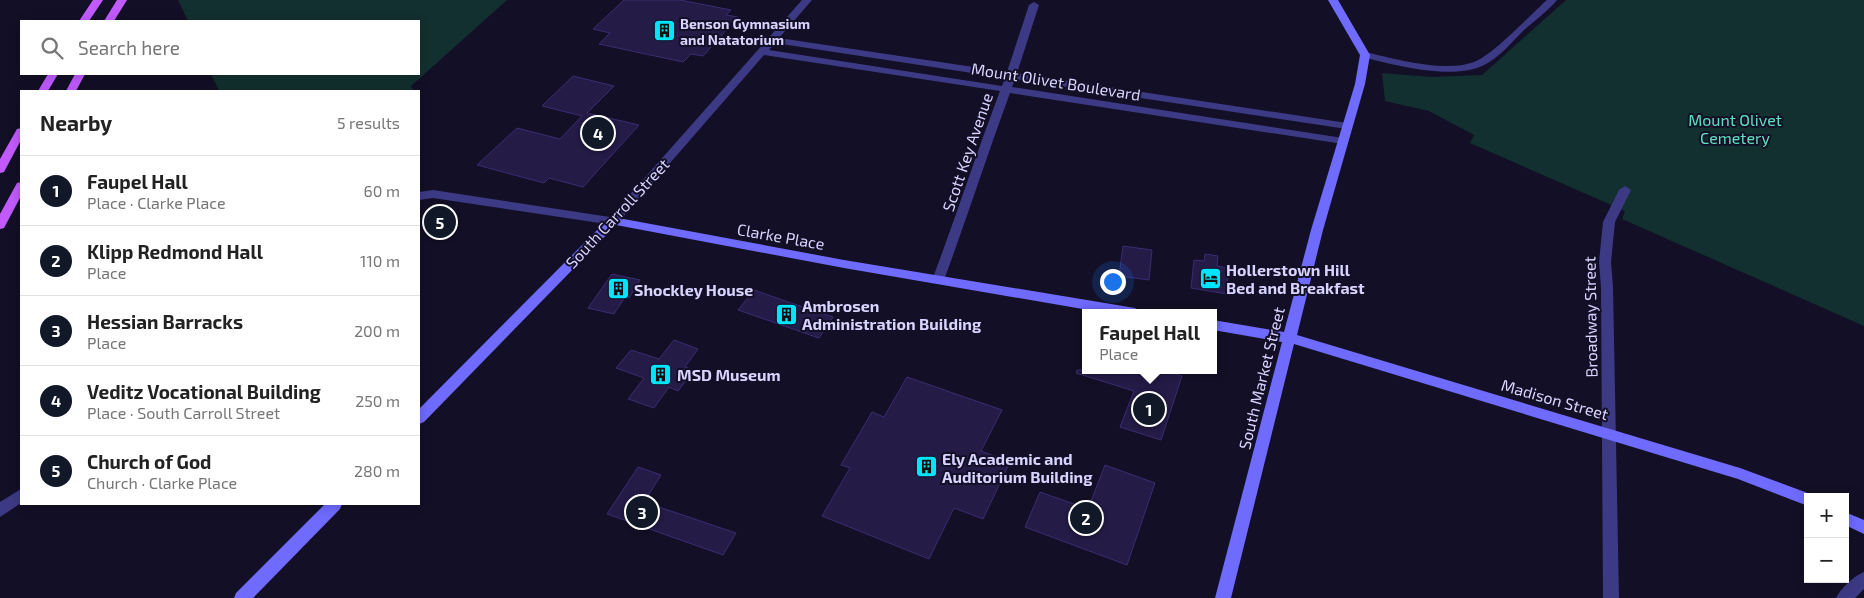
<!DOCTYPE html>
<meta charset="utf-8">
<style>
:root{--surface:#fff;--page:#f2f2f2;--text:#222;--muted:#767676;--line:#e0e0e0;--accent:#111827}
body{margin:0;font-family:"Exo 2",sans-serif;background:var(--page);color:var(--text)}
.controls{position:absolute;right:15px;bottom:15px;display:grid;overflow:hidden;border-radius:0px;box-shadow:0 2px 12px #0003}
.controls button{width:45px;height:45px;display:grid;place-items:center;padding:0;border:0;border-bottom:1px solid var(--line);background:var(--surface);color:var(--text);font:25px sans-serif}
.you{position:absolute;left:1112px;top:281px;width:18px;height:18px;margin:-12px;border:4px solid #fff;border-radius:50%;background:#1a73e8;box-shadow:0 0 0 8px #1a73e833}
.badge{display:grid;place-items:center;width:32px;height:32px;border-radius:50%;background:var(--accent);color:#fff;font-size:16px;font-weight:700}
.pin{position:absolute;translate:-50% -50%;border:2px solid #fff;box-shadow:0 1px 5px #0006}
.popup{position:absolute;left:1082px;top:309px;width:135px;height:65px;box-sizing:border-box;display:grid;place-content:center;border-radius:0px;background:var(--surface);filter:drop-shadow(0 1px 4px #0005);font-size:16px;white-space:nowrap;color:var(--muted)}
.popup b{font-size:19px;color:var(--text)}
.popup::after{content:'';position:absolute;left:50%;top:100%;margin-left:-10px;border:10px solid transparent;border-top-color:var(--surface)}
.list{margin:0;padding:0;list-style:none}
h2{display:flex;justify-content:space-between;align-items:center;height:65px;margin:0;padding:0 20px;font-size:21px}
h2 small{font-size:16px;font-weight:400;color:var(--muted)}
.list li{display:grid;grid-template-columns:32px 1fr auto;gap:15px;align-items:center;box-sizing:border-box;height:70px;padding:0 20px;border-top:1px solid var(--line)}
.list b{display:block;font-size:19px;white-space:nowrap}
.list p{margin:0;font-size:16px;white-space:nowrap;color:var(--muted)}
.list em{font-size:16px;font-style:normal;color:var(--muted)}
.icon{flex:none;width:28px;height:28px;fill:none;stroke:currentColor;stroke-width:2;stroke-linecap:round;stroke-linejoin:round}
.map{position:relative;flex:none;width:1864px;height:598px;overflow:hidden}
.search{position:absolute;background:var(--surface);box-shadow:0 2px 12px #0003;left:20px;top:20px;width:400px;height:55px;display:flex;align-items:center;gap:12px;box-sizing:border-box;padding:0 18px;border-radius:0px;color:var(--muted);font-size:19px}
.panel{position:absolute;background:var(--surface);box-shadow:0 2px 12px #0003;left:20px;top:90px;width:400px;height:415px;border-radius:0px}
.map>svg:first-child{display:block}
.green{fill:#12302f}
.building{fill:#241b47;stroke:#3b2d73}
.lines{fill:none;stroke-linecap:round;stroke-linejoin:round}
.street{fill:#3d3a85;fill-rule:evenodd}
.secondary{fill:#6f6bff;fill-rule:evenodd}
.primary{fill:#c25bff;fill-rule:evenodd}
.labels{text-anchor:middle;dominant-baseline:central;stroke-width:4;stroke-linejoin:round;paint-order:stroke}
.far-poi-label{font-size:14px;font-weight:bold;fill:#d9d4ff;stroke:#130f26;text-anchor:start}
.street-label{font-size:16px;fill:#d9d4ff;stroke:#130f26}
.park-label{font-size:16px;fill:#5fe0c0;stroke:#130f26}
.poi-label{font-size:16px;font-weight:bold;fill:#d9d4ff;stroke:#130f26;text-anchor:start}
</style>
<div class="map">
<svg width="1864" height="598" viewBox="0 0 1864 598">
<rect width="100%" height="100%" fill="#130f26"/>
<path class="green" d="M 178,0 L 507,0 L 411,86 L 414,91 L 219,91 L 211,74 L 419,74 L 419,21 L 188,21 Z
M 1566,0 L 1864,0 L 1864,326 L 1622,219 L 1625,211 L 1470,143 L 1474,135 L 1429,111 L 1385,101 L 1382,73 L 1432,77 L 1482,75 Z"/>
<path class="building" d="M 624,0 L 680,0 L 731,10 L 726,15 L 738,17 L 703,56 L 691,54 L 683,62 L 599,44 L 610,33 L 593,29 Z
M 573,76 L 614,86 L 587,113 L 639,125 L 583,187 L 549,178 L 544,183 L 477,165 L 517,128 L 560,139 L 582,116 L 542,106 Z
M 1123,246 L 1152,250 L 1149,280 L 1119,276 Z
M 1205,254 L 1218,256 L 1217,266 L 1228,268 L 1227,294 L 1191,288 L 1194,260 L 1204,261 Z
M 612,274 L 640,280 L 629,298 L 625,297 L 614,314 L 588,308 Z
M 754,290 L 791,303 L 833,317 L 819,338 L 738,310 Z
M 674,340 L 698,349 L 685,367 L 694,370 L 678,391 L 669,387 L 654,408 L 628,399 L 644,378 L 616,368 L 631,350 L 659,359 Z
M 1077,370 L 1162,370 L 1182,376 L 1161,440 L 1120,427 L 1134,391 L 1076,373 Z
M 907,377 L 1002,410 L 981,451 L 1010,462 L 983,519 L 954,508 L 929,559 L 822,516 L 850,468 L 841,465 L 872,412 L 884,417 Z
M 1105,465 L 1155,483 L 1127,565 L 1025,527 L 1040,492 L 1088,509 Z
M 638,467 L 661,475 L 644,502 L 736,533 L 723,555 L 607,514 Z"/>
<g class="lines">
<path class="street" d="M 802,0 L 812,0 L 779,38 L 1007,72 L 1029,5 L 1034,2 L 1039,5 L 1017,73 L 1347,123 L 1352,126 L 1347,129 L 1015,79 L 1012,87 L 1343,138 L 1348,141 L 1343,144 L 1010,93 C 987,155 967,218 944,280 L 938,284 L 932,280 C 956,217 976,154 1000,91 L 764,55 L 617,224 L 613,225 L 433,198 L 419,200 L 419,192 L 433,190 L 610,217 ZM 775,43 L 1005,78 L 1002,86 L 769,50 Z
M 1547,0 L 1557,0 C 1547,12 1534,21 1523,31 C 1511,43 1498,59 1482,66 C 1449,80 1395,65 1362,57 L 1360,55 L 1365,52 C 1395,59 1445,73 1474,62 C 1493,55 1530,15 1547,0 Z
M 1625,186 L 1631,190 L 1615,222 L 1611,262 L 1613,287 L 1619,598 L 1603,598 L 1601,287 L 1599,262 L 1603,222 L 1619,190 Z
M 21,489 L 21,503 L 0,517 L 0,502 Z
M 1864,572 L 1864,589 L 1855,598 L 1836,598 C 1841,588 1854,576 1864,572 Z"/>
<path class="secondary" d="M 1328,0 L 1338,0 L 1370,55 L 1365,84 L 1323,230 L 1297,335 L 1740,468 L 1813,495 L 1808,497 L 1808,506 L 1738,479 L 1294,344 L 1231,598 L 1215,598 L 1282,342 L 1213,330 L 1213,320 L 1284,332 L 1311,230 L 1355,84 L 1360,55 Z
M 613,217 L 844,260 L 1135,308 L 1141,313 L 1106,313 L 844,268 L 616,225 L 424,422 L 419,424 L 419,409 L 609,218 Z
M 325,504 L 342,504 L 340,509 L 253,598 L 234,598 L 236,593 Z
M 1845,512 L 1864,520 L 1864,534 L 1845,525 Z"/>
<path class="primary" d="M 93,0 L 103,0 L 89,21 L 79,21 Z
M 117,0 L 127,0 L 114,21 L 104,21 Z
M 48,74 L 58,74 L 48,91 L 38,91 Z
M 75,74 L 85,74 L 76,91 L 66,91 Z
M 21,128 L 21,140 L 4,172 L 0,173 L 0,159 L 17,129 Z
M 21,182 L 21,196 L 4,228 L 0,229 L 0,214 L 17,183 Z"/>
</g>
<defs>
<symbol id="building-square" viewBox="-11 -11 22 22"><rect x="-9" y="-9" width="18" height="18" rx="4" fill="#00e5ff" stroke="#130f26"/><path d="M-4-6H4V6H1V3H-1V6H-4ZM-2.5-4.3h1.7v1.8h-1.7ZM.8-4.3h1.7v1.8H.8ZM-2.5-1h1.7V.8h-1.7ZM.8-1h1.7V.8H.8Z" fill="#111"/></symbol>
<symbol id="hotel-square" viewBox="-11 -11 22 22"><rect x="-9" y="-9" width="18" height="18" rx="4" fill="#00e5ff" stroke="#130f26"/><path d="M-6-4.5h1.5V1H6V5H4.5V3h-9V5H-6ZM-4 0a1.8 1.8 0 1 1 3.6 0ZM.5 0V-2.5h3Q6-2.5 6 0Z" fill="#111"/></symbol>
</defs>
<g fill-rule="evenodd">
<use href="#building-square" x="652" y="18" width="25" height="25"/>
<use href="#hotel-square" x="1198" y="266" width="25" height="25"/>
<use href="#building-square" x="606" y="276" width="25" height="25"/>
<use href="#building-square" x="774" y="302" width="25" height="25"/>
<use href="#building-square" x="648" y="362" width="25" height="25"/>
<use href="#building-square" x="914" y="454" width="25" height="25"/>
</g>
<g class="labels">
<g class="far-poi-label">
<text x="680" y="23">Benson Gymnasium<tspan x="680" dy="16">and Natatorium</tspan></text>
</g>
<g class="street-label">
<text transform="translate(1056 81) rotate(9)">Mount Olivet Boulevard</text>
<text transform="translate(967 152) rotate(-71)">Scott Key Avenue</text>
<text transform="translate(617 213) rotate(-47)">South Carroll Street</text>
<text transform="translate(781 236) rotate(10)">Clarke Place</text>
<text transform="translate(1590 317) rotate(-91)">Broadway Street</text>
<text transform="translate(1261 378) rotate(-76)">South Market Street</text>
<text transform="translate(1555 399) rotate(16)">Madison Street</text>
</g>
<g class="park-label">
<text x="1735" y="119">Mount Olivet<tspan x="1735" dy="18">Cemetery</tspan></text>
</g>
<g class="poi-label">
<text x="1226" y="269">Hollerstown Hill<tspan x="1226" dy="18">Bed and Breakfast</tspan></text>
<text x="634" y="289">Shockley House</text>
<text x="802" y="305">Ambrosen<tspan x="802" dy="18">Administration Building</tspan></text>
<text x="677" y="374">MSD Museum</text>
<text x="942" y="458">Ely Academic and<tspan x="942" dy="18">Auditorium Building</tspan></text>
</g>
</g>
</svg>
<div class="controls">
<button>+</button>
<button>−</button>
</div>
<div class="you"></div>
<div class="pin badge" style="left:1149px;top:409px">1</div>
<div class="popup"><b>Faupel Hall</b>Place</div>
<div class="pin badge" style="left:1086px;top:518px">2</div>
<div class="pin badge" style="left:642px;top:512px">3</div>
<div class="pin badge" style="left:598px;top:133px">4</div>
<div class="pin badge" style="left:440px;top:222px">5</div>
<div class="search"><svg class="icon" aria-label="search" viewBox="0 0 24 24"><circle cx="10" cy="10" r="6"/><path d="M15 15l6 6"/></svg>Search here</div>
<section class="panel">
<h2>Nearby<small>5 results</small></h2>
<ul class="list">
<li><span class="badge">1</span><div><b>Faupel Hall</b><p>Place · Clarke Place</p></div><em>60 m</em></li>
<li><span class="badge">2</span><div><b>Klipp Redmond Hall</b><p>Place</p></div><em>110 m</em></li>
<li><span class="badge">3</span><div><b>Hessian Barracks</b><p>Place</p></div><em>200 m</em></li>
<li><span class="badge">4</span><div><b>Veditz Vocational Building</b><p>Place · South Carroll Street</p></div><em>250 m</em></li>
<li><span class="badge">5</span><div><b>Church of God</b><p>Church · Clarke Place</p></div><em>280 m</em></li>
</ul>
</section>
</div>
